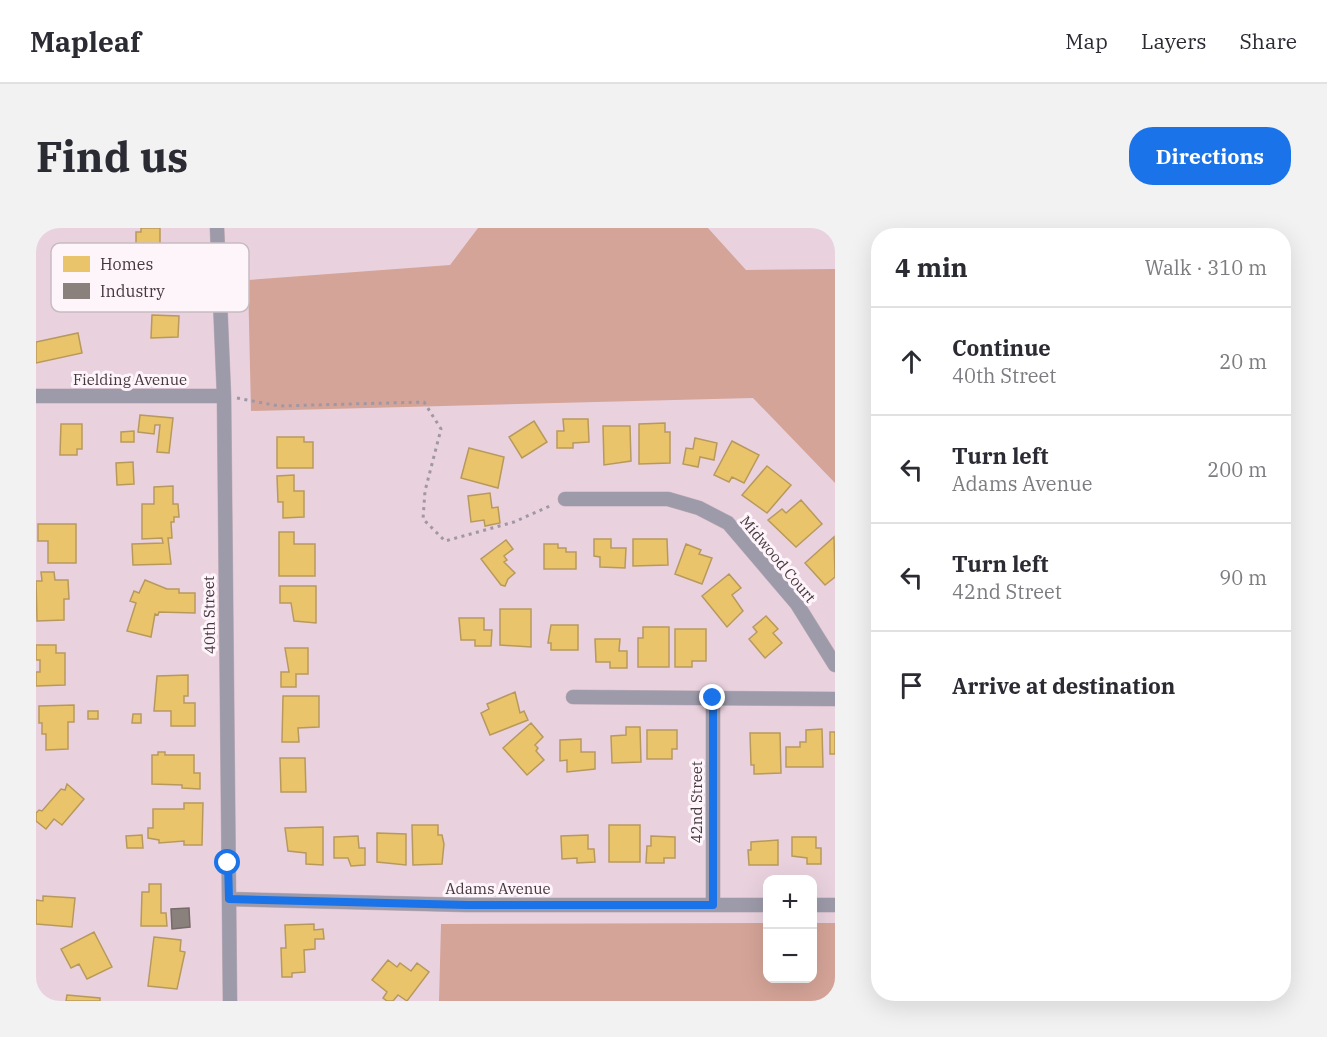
<!DOCTYPE html>
<meta charset="utf-8">
<style>
:root{--surface:#fff;--page:#f2f2f3;--text:#2b2b33;--muted:#7c7c81;--line:#e1e1e2;--accent:#1a73e8}
body{margin:0;font-family:"IBM Plex Serif",serif;background:var(--page);color:var(--text)}
.controls{position:absolute;right:18px;bottom:18px;display:grid;overflow:hidden;border-radius:12px;box-shadow:0 6px 24px #0002}
.controls button{width:54px;height:54px;display:grid;place-items:center;padding:0;border:0;border-bottom:2px solid var(--line);background:var(--surface);color:var(--text);font:30px sans-serif}
.stop{position:absolute;width:18px;height:18px;margin:-14px;border:4px solid #1a73e8;border-radius:50%;background:#fff}
.stop.end{background:#1a73e8;border-color:#fff;box-shadow:0 2px 6px #0008}
.list{margin:0;padding:0;list-style:none}
h2{display:flex;justify-content:space-between;align-items:center;height:78px;margin:0;padding:0 24px;font-size:26px}
h2 small{font-size:20px;font-weight:400;color:var(--muted)}
.list li{display:grid;grid-template-columns:39px 1fr auto;gap:18px;align-items:center;box-sizing:border-box;height:108px;padding:0 24px;border-top:2px solid var(--line)}
.list b{display:block;font-size:22px;white-space:nowrap}
.list p{margin:0;font-size:20px;white-space:nowrap;color:var(--muted)}
.list em{font-size:20px;font-style:normal;color:var(--muted)}
.icon{flex:none;width:33px;height:33px;fill:none;stroke:currentColor;stroke-width:2;stroke-linecap:round;stroke-linejoin:round}
.map{position:relative;flex:none;width:799px;height:773px;overflow:hidden;border-radius:24px}
header{display:flex;align-items:center;gap:36px;box-sizing:border-box;height:84px;padding:0 30px;background:var(--surface);border-bottom:2px solid var(--line)}
header strong{font-size:28px}
nav{display:flex;gap:33px;margin-inline-start:auto;font-size:21px}
.intro{display:flex;align-items:center;justify-content:space-between;box-sizing:border-box;height:144px;padding:0 36px}
h1{margin:0;font-size:42px}
.button{padding:15px 27px;border-radius:24px;background:var(--accent);color:#fff;font-size:21px;font-weight:700}
main{display:flex;gap:36px;padding:0 36px}
aside{flex:1;background:var(--surface);border-radius:24px;box-shadow:0 6px 24px #0002}
.map>svg:first-child{display:block}
.forest{fill:#d5a498}
.homes{fill:#e9c46a;stroke:#b8995d;stroke-width:1.5}
.industry{fill:#8a817c;stroke:#766a6a;stroke-width:1.5}
.lines{fill:none;stroke-linecap:round;stroke-linejoin:round}
.street-casing{stroke:#c4b1bb;stroke-width:15}
.path{stroke:#9f97a4;stroke-width:3;stroke-dasharray:3 4.5;stroke-linecap:butt}
.street{stroke:#9d9aaa;stroke-width:14}
.route{stroke:#1a73e8;stroke-width:8}
.labels{text-anchor:middle;dominant-baseline:central;stroke-width:6;stroke-linejoin:round;paint-order:stroke}
.street-label{font-size:15px;fill:#46363f;stroke:#fef5fa}
.key{fill:#fef5fa;stroke:#c7bcc2;stroke-width:1.5}
.key-label{font-size:16px;fill:#46363f}
</style>
<header>
<strong>Mapleaf</strong>
<nav><a>Map</a><a>Layers</a><a>Share</a></nav>
</header>
<div class="intro"><h1>Find us</h1><a class="button">Directions</a></div>
<main>
<div class="map">
<svg width="799" height="773" viewBox="0 0 799 773">
<rect width="100%" height="100%" fill="#e9d2de"/>
<path class="forest" d="M 442,0 L 672,0 L 710,42 L 799,41 L 799,255 L 717,170 L 215,183 L 212,52 L 414,37 Z
M 731,695 L 732,750 L 776,750 L 777,695 L 799,695 L 799,773 L 403,773 L 405,696 Z"/>
<path class="homes" d="M 105,0 L 124,0 L 124,20 L 100,21 L 100,4 L 105,4 Z
M 116,87 L 143,88 L 142,109 L 115,110 Z
M 42,105 L 46,125 L 0,135 L 0,114 Z
M 104,187 L 137,190 L 133,225 L 121,224 L 124,197 L 119,197 L 118,206 L 102,204 Z
M 527,191 L 552,191 L 553,214 L 537,215 L 537,220 L 521,220 L 521,203 L 528,203 Z
M 498,193 L 511,214 L 486,230 L 473,209 Z
M 629,195 L 629,204 L 634,204 L 634,235 L 603,236 L 603,196 Z
M 25,196 L 46,196 L 46,221 L 41,221 L 41,227 L 24,227 Z
M 567,198 L 594,198 L 595,233 L 568,237 Z
M 98,203 L 98,214 L 85,214 L 85,204 Z
M 241,209 L 268,209 L 268,214 L 277,214 L 277,240 L 241,240 Z
M 659,210 L 681,215 L 678,232 L 664,229 L 662,239 L 647,236 L 650,220 L 657,221 Z
M 696,213 L 723,227 L 708,255 L 696,249 L 693,254 L 678,247 Z
M 433,220 L 468,229 L 462,260 L 425,250 Z
M 97,234 L 98,256 L 81,257 L 80,235 Z
M 731,238 L 755,257 L 731,285 L 706,267 Z
M 258,247 L 258,263 L 268,263 L 268,289 L 247,290 L 247,274 L 242,274 L 241,248 Z
M 137,258 L 137,276 L 142,276 L 143,289 L 138,289 L 138,294 L 135,294 L 136,310 L 132,310 L 135,336 L 97,337 L 96,316 L 127,315 L 126,310 L 106,311 L 106,276 L 118,276 L 118,259 Z
M 454,265 L 456,280 L 462,279 L 464,295 L 449,298 L 448,292 L 435,294 L 432,268 Z
M 765,272 L 786,296 L 760,319 L 732,292 L 746,281 L 750,285 Z
M 2,296 L 40,296 L 40,335 L 12,335 L 12,313 L 2,313 Z
M 243,304 L 258,304 L 258,316 L 279,316 L 279,348 L 243,348 Z
M 798,309 L 799,349 L 789,357 L 769,335 Z
M 558,311 L 575,311 L 575,320 L 590,320 L 589,340 L 564,339 L 564,329 L 558,328 Z
M 597,311 L 631,311 L 632,337 L 597,338 Z
M 470,312 L 477,321 L 468,328 L 471,332 L 468,334 L 479,345 L 472,351 L 469,358 L 465,357 L 445,331 Z
M 508,316 L 522,316 L 522,320 L 530,320 L 530,324 L 540,324 L 540,341 L 508,341 Z
M 650,316 L 665,322 L 663,326 L 676,330 L 666,356 L 639,346 Z
M 5,344 L 18,344 L 19,352 L 32,352 L 33,371 L 28,371 L 28,392 L 1,393 L 0,353 L 6,353 Z
M 693,346 L 705,360 L 696,367 L 707,383 L 691,399 L 666,368 Z
M 109,352 L 131,361 L 143,361 L 143,365 L 159,365 L 159,385 L 123,384 L 122,387 L 119,386 L 115,409 L 91,403 L 100,375 L 94,373 L 98,363 L 103,365 Z
M 244,358 L 280,358 L 280,395 L 258,393 L 255,375 L 244,375 Z
M 464,381 L 495,381 L 495,419 L 464,417 Z
M 730,388 L 742,401 L 737,405 L 746,415 L 729,430 L 713,411 L 721,404 L 717,399 Z
M 423,390 L 448,390 L 448,402 L 456,402 L 455,418 L 439,418 L 439,412 L 425,412 Z
M 515,397 L 542,397 L 542,422 L 515,422 L 515,415 L 512,415 Z
M 607,399 L 633,399 L 633,439 L 602,439 L 602,410 L 607,410 Z
M 639,401 L 670,401 L 670,433 L 656,433 L 656,439 L 639,439 Z
M 559,411 L 584,411 L 583,423 L 591,423 L 591,440 L 574,440 L 574,434 L 560,434 Z
M 0,417 L 20,417 L 20,425 L 29,425 L 29,457 L 0,458 L 0,444 L 4,444 L 4,432 L 0,432 Z
M 249,420 L 272,420 L 272,446 L 260,446 L 260,459 L 245,459 L 245,444 L 253,444 Z
M 152,447 L 152,468 L 148,468 L 148,475 L 159,475 L 159,498 L 135,498 L 135,483 L 118,483 L 121,448 Z
M 479,464 L 484,485 L 488,483 L 492,492 L 454,507 L 445,485 L 453,481 L 451,476 Z
M 247,468 L 283,468 L 283,499 L 262,500 L 263,514 L 246,514 Z
M 38,477 L 38,494 L 32,494 L 32,521 L 10,522 L 10,506 L 6,506 L 6,495 L 3,495 L 3,478 Z
M 52,483 L 62,483 L 62,491 L 52,491 Z
M 97,486 L 105,486 L 105,495 L 96,495 Z
M 495,495 L 507,509 L 499,517 L 502,520 L 500,523 L 508,532 L 491,547 L 467,520 Z
M 590,499 L 604,499 L 605,534 L 576,535 L 575,508 L 590,507 Z
M 786,501 L 787,539 L 750,539 L 750,519 L 764,519 L 764,514 L 770,514 L 770,502 Z
M 611,502 L 641,502 L 641,521 L 636,521 L 636,531 L 611,531 Z
M 794,504 L 799,504 L 799,526 L 794,526 Z
M 714,505 L 744,505 L 745,545 L 718,546 L 718,537 L 715,537 Z
M 545,511 L 545,524 L 559,524 L 559,541 L 531,544 L 531,532 L 524,533 L 524,512 Z
M 122,524 L 129,524 L 129,527 L 158,527 L 158,545 L 164,545 L 164,561 L 146,560 L 146,557 L 116,556 L 116,527 L 122,527 Z
M 244,530 L 269,530 L 270,564 L 245,564 Z
M 31,556 L 48,571 L 26,597 L 18,591 L 10,601 L 0,593 L 0,585 L 3,582 L 6,583 L 25,561 L 29,562 Z
M 148,575 L 167,575 L 166,617 L 148,617 L 148,613 L 123,615 L 123,612 L 112,610 L 112,600 L 117,600 L 117,581 L 148,581 Z
M 376,597 L 402,597 L 402,607 L 406,607 L 408,616 L 406,636 L 377,637 Z
M 573,597 L 604,597 L 604,634 L 573,634 Z
M 287,599 L 287,637 L 270,636 L 270,625 L 252,623 L 249,600 Z
M 341,605 L 370,606 L 370,637 L 341,634 Z
M 106,607 L 107,620 L 91,620 L 90,608 Z
M 552,607 L 552,621 L 558,621 L 559,634 L 541,635 L 541,630 L 526,631 L 525,608 Z
M 322,608 L 323,620 L 329,620 L 329,637 L 315,638 L 312,630 L 298,630 L 298,609 Z
M 615,608 L 639,609 L 639,630 L 628,630 L 628,635 L 610,635 L 611,618 L 615,618 Z
M 756,609 L 780,609 L 780,620 L 785,620 L 785,636 L 771,636 L 771,630 L 756,628 Z
M 742,612 L 742,637 L 713,637 L 712,622 L 715,622 L 715,614 Z
M 113,656 L 125,656 L 125,685 L 130,685 L 131,698 L 105,698 L 106,664 L 113,664 Z
M 7,668 L 39,670 L 36,699 L 0,696 L 0,672 L 7,673 Z
M 278,696 L 278,702 L 287,701 L 288,711 L 279,711 L 279,721 L 268,722 L 269,744 L 256,745 L 256,749 L 246,749 L 245,720 L 250,720 L 249,697 Z
M 58,704 L 76,739 L 51,751 L 43,736 L 35,740 L 25,721 Z
M 118,709 L 145,712 L 144,723 L 149,724 L 141,761 L 112,758 Z
M 352,732 L 361,739 L 364,735 L 375,743 L 381,735 L 393,744 L 371,773 L 362,767 L 357,773 L 351,773 L 347,770 L 351,764 L 336,752 Z
M 31,767 L 64,770 L 64,773 L 30,773 Z"/>
<path class="industry" d="M 153,680 L 154,699 L 136,701 L 135,681 Z"/>
<g class="lines">
<defs>
<path id="street" d="M 181,0 L 188,168 L 194,773
M 0,168 L 188,168
M 529,271 L 632,271 L 663,280 L 692,295 L 761,376 L 799,437
M 537,469 L 799,471
M 677,470 L 677,677
M 193,671 L 431,677 L 732,677
M 776,677 L 799,677"/>
</defs>
<use href="#street" class="street-casing"/>
<path class="path" d="M 201,170 L 243,178 L 388,174 L 405,201 L 389,263 L 387,291 L 409,313 L 478,294 L 516,277"/>
<use href="#street" class="street"/>
</g>
<g class="lines">
<path class="route" d="M 192,635 L 193,671 L 431,677 L 677,677 L 677,470"/>
</g>
<g class="labels">
<g class="street-label">
<text x="94" y="151">Fielding Avenue</text>
<text transform="translate(742 331) rotate(50)">Midwood Court</text>
<text transform="translate(173 387) rotate(-91)">40th Street</text>
<text transform="translate(660 574) rotate(-90)">42nd Street</text>
<text x="462" y="660">Adams Avenue</text>
</g>
</g>
<rect x="15" y="15" width="198" height="69" rx="9" class="key"/>
<rect x="27" y="28" width="27" height="16" fill="#e9c46a"/>
<rect x="27" y="55" width="27" height="16" fill="#8a817c"/>
<g class="key-label">
<text x="64" y="42">Homes</text>
<text x="64" y="69">Industry</text>
</g>
</svg>
<div class="controls">
<button>+</button>
<button>−</button>
</div>
<div class="stop" style="left:192px;top:635px"></div>
<div class="stop end" style="left:677px;top:470px"></div>
</div>
<aside>
<h2>4 min<small>Walk · 310 m</small></h2>
<ul class="list">
<li><svg class="icon" aria-label="ahead" viewBox="0 0 24 24"><path d="M12 20V5M6 11l6-6 6 6"/></svg><div><b>Continue</b><p>40th Street</p></div><em>20 m</em></li>
<li><svg class="icon" aria-label="left" viewBox="0 0 24 24"><path d="M17 20v-9H6M10 6l-5 5 5 5"/></svg><div><b>Turn left</b><p>Adams Avenue</p></div><em>200 m</em></li>
<li><svg class="icon" aria-label="left" viewBox="0 0 24 24"><path d="M17 20v-9H6M10 6l-5 5 5 5"/></svg><div><b>Turn left</b><p>42nd Street</p></div><em>90 m</em></li>
<li><svg class="icon" aria-label="arrive" viewBox="0 0 24 24"><path d="M6 21V4h12l-3 4 3 4H6"/></svg><div><b>Arrive at destination</b></div></li>
</ul>
</aside>
</main>
